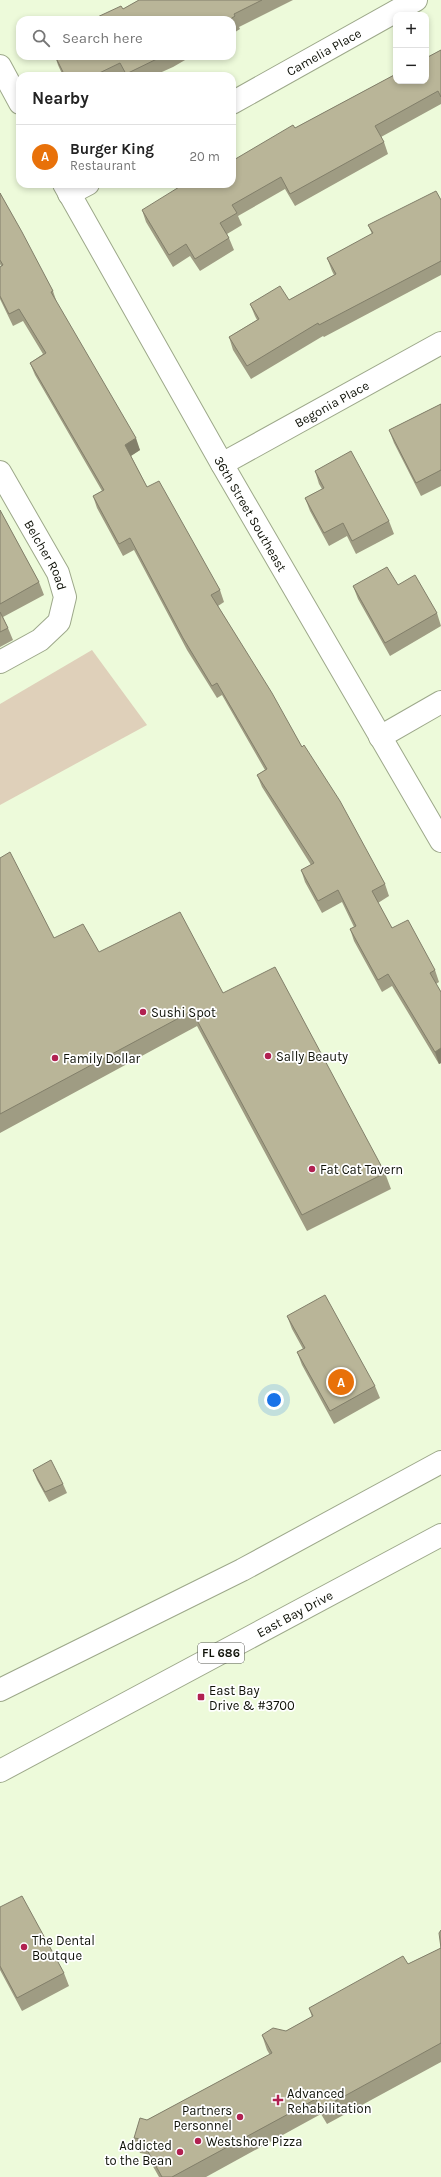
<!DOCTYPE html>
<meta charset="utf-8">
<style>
:root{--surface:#fff;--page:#f6f6f6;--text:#222;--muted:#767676;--line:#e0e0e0;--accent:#0b8043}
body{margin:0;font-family:Karla,sans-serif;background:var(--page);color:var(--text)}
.controls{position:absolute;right:12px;top:12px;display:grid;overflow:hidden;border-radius:8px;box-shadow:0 2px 6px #0003}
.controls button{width:36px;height:36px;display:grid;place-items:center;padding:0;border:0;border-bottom:1px solid var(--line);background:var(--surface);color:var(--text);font:20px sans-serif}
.you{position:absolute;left:274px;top:1400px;width:14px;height:14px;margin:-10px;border:3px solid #fff;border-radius:50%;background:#1a73e8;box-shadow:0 0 0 6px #1a73e833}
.badge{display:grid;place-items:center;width:26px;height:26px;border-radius:50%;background:var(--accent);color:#fff;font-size:13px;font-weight:700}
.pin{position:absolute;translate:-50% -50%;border:2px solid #fff;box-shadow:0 1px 4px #0006}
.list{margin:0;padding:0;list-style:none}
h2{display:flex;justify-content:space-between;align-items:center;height:52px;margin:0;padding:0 16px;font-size:17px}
h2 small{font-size:13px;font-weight:400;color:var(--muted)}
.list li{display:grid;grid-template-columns:26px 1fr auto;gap:12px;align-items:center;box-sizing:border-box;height:64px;padding:0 16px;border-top:1px solid var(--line)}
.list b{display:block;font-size:15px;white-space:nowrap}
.list p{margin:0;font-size:13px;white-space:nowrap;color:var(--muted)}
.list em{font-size:13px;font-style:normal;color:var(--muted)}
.icon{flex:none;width:22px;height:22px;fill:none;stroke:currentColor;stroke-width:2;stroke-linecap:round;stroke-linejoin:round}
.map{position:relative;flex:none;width:441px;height:2177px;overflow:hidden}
.search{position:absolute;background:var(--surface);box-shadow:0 2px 6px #0003;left:16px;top:16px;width:220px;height:44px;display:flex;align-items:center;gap:10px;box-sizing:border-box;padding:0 14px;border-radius:12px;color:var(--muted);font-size:15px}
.panel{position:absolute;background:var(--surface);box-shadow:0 2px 6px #0003;left:16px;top:72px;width:220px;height:116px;border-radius:12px}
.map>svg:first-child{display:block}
.green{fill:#dfd0ba}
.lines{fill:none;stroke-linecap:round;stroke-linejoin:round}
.minor-casing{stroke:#9da88a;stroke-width:24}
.major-casing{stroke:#9da88a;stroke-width:24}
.minor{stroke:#fff;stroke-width:22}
.major{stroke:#fff;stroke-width:22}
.wall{fill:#9f9c83}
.shaded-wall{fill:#827f6a}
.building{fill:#b9b598;stroke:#827f6a}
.poi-dot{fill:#b12151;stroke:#fff;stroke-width:1.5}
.labels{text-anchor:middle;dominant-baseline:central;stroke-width:3.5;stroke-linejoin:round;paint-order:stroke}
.shield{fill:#fff;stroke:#575952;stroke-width:1}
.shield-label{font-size:12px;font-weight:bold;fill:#0f1208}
.street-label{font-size:13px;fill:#0f1208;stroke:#fff}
.poi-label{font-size:13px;fill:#0f1208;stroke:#fff;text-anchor:start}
</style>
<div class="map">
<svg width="441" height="2177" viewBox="0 0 441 2177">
<rect width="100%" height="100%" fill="#edfada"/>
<path class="green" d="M 92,650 L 147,725 L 0,805 L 0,704 Z"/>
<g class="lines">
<defs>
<g id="minor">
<path d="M 0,66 L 20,103"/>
<path id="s1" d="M 232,103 L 416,0"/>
<path id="s2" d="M 64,184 L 222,464 L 441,841"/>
<path d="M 69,194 L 88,184"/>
<path id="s3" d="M 222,464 L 441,343"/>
<path id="s4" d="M 0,472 L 58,573 L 65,597 L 59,622 L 40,640 L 0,662"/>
<path d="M 380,737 L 441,702"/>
</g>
<g id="major">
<path d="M 0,1690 L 242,1570 L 441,1462"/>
<path id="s5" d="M 0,1771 L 441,1535"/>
</g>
</defs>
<use href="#minor" class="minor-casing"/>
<use href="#major" class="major-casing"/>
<use href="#minor" class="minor"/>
<use href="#major" class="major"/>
</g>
<path class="wall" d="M 139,0 L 293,0 L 239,27 L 240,29 L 232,34 L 232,20 L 91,20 L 123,9 Z
M 441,50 L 441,104 L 381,137 L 384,142 L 388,154 L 295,206 L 285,189 L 238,216 L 242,225 L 227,234 L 229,238 L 234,250 L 200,271 L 190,256 L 173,267 L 146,222 L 142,210 L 232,184 L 295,128 Z
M 55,56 L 192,56 L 173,67 L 153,76 L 63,76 L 58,65 Z
M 0,193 L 53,291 L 57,303 L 140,450 L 131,456 L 147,487 L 220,590 L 224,602 L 218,606 L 302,747 L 385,884 L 389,896 L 378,903 L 392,928 L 435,970 L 439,982 L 436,984 L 441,992 L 441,1063 L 439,1064 L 392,986 L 382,992 L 354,941 L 350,929 L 354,927 L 342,902 L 322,913 L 305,882 L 301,870 L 311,865 L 262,787 L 257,775 L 265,770 L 222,695 L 217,698 L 187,650 L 134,550 L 123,556 L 97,508 L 93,496 L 102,491 L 35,375 L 30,363 L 43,354 L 23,321 L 13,326 L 0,299 L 0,267 L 1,266 L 0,264 Z
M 441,200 L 441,275 L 324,337 L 323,336 L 251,379 L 233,350 L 229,337 L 257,320 L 255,316 L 250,304 L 289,300 L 334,275 L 332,271 L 327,258 L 372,234 L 368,225 Z
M 441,404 L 441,486 L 421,496 L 394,443 L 389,430 Z
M 315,471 L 389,521 L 394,534 L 356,554 L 347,536 L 329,546 L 310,511 L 305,498 L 322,489 L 319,484 Z
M 0,510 L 39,582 L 44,595 L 3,617 L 8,628 L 13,640 L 0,647 Z
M 398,585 L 437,613 L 441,626 L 390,656 L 358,599 L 353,586 Z
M 0,858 L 54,938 L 99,952 L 223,993 L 385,1173 L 391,1189 L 307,1231 L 197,1026 L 0,1133 Z
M 287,1316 L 375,1386 L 380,1398 L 334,1424 L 302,1365 L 297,1352 L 303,1349 L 292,1329 Z
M 33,1470 L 63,1484 L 67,1493 L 49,1502 L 37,1480 Z
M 0,1907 L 64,1973 L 69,1986 L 22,2011 L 0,1970 Z
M 441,1930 L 441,2062 L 327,2124 L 321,2114 L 206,2177 L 159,2177 L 146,2154 L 140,2153 L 134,2138 L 147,2120 L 270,2055 L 267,2050 L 262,2035 L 286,2031 L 312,2017 L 309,2008 L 408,1964 L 441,1948 Z"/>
<path class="shaded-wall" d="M 136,438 L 140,450 L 129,457 L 125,445 Z
M 441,1048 L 441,1063 L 439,1064 L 435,1052 Z"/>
<path class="building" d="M 139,0 L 262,0 L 234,14 L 235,16 L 229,20 L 91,20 L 121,6 L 123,9 Z
M 441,50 L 441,97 L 438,91 L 375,126 L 384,142 L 290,194 L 281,177 L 232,205 L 237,213 L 220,223 L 229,238 L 195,259 L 186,244 L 169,255 L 142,210 L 184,184 L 232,184 L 232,161 L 293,125 L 295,128 L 396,74 L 396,81 L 426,81 L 426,58 Z
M 55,56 L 163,56 L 126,74 L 120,63 L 93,76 L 65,76 Z
M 436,191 L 441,200 L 441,261 L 319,325 L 318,323 L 247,366 L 229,337 L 259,319 L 250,304 L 280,286 L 289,300 L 336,274 L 327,258 L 373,233 L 368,225 Z
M 0,193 L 22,232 L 53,291 L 51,292 L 136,438 L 125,445 L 147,487 L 159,481 L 220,590 L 211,595 L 272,693 L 302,747 L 304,745 L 340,801 L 385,884 L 372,891 L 392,928 L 408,920 L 435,970 L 430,973 L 441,992 L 441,1048 L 435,1052 L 388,974 L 378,980 L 350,929 L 356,926 L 338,890 L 318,901 L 301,870 L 314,863 L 257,775 L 267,769 L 217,683 L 212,686 L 183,638 L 130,538 L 119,544 L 93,496 L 104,490 L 30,363 L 46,353 L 19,309 L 9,314 L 0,296 L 0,267 L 3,265 L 0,260 Z
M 441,404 L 441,470 L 416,483 L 389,430 Z
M 351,451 L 389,521 L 352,541 L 343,523 L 324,533 L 305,498 L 324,488 L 315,471 Z
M 0,510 L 39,582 L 0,604 Z
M 387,567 L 398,585 L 415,575 L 437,613 L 385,643 L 353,586 Z
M 0,612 L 8,628 L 0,632 Z
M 10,852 L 54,938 L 83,924 L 99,952 L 180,912 L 223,993 L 275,967 L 385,1173 L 302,1215 L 192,1011 L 0,1114 L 0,858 Z
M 325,1295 L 375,1386 L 330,1411 L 297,1352 L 305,1348 L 287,1316 Z
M 51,1460 L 63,1484 L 45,1492 L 33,1470 Z
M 22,1896 L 64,1973 L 17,1998 L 0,1966 L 0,1907 Z
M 441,1930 L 441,2043 L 321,2109 L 316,2099 L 172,2177 L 162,2177 L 141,2139 L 134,2138 L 140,2118 L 147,2120 L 272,2053 L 262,2035 L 273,2028 L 286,2031 L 313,2016 L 309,2008 L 403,1956 L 408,1964 L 441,1948 L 439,1933 Z"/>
<g class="poi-dot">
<circle cx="143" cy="1012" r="4"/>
<circle cx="268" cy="1056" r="4"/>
<circle cx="55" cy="1058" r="4"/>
<circle cx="312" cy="1169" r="4"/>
<rect x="197" y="1693" width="8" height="8" rx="2"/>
<circle cx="24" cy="1947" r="4"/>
<path d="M276 2094h4v4h4v4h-4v4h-4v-4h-4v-4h4z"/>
<circle cx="240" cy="2117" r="4"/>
<circle cx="198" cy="2141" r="4"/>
<circle cx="180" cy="2152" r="4"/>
</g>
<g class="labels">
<rect class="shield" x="198" y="1643" width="46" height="20" rx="3"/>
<g class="shield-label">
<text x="221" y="1653">FL 686</text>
</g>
<g class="street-label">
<text stroke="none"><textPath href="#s1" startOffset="105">Camelia Place</textPath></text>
<text stroke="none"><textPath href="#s3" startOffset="125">Begonia Place</textPath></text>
<text stroke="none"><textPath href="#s2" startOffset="379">36th Street Southeast</textPath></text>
<text stroke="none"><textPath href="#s4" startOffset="95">Belcher Road</textPath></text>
<text stroke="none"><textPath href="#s5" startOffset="334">East Bay Drive</textPath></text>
</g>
<g class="poi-label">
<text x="151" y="1012">Sushi Spot</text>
<text x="276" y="1056">Sally Beauty</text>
<text x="63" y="1058">Family Dollar</text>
<text x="320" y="1169">Fat Cat Tavern</text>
<text x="209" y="1690">East Bay<tspan x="209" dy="15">Drive &amp; #3700</tspan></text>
<text x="32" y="1940">The Dental<tspan x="32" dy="15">Boutque</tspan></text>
<text x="287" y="2093">Advanced<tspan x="287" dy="15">Rehabilitation</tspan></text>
<text x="232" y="2110" text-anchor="end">Partners<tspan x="232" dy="15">Personnel</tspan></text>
<text x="206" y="2141">Westshore Pizza</text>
<text x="172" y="2145" text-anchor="end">Addicted<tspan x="172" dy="15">to the Bean</tspan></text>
</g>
</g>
</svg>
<div class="controls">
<button>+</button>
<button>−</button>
</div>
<div class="you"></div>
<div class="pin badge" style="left:341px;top:1382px;background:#e8710a">A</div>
<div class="search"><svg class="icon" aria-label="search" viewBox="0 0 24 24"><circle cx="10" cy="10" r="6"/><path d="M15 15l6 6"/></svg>Search here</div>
<section class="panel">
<h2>Nearby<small></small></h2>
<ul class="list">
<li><span class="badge" style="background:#e8710a">A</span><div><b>Burger King</b><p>Restaurant</p></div><em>20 m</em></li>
</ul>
</section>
</div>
